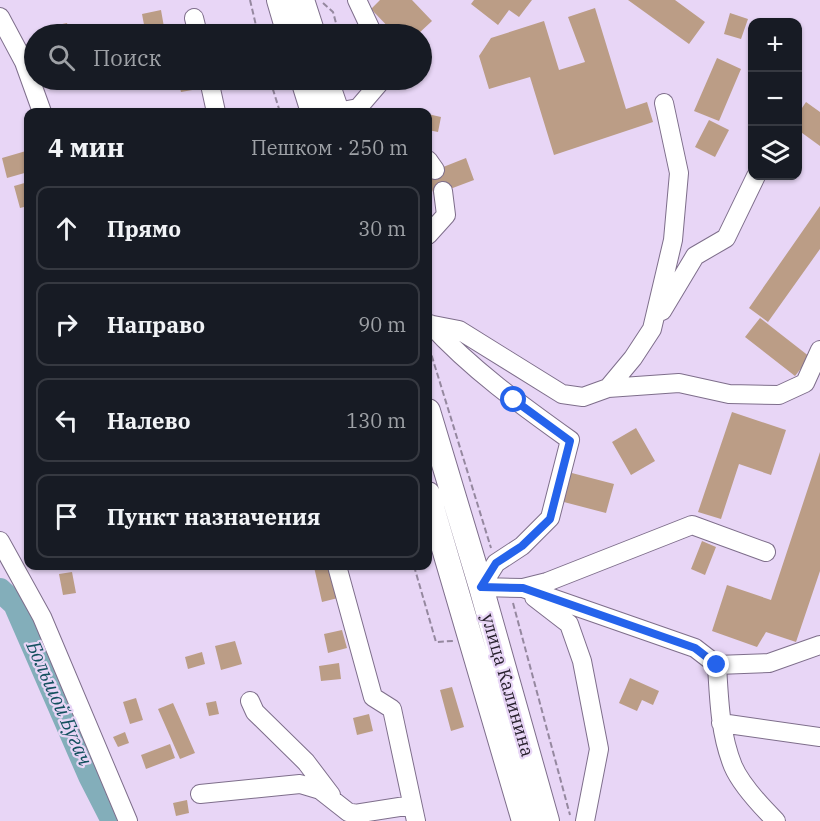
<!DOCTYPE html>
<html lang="ru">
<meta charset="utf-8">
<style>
:root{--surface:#171b24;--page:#20242c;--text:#f1f3f6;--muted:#9ea1a6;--line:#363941}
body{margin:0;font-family:"IBM Plex Serif",serif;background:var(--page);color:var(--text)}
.controls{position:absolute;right:18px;top:18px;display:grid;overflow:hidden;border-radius:12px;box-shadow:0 2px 4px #0004}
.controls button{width:54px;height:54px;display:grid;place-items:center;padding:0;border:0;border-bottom:2px solid var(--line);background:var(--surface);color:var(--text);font:30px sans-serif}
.stop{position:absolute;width:18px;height:18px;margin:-14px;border:4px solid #2563eb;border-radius:50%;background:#fff}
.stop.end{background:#2563eb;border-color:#fff;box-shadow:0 2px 6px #0008}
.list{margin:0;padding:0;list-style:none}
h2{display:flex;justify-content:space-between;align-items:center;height:78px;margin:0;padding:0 24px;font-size:26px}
h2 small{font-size:20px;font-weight:400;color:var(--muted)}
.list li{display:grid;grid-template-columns:39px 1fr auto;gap:18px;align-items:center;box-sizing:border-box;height:84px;margin:0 12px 12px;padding:0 12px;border:2px solid var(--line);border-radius:12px}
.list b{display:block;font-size:22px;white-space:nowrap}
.list em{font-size:20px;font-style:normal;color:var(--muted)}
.icon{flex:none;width:33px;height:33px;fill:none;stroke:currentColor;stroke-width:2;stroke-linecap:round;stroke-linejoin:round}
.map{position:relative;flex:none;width:820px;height:821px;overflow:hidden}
.search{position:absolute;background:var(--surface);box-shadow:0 2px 4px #0004;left:24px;top:24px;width:408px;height:66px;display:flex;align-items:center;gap:15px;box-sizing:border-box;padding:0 21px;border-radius:33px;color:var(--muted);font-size:22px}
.panel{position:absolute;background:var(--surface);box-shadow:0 2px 4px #0004;left:24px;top:108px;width:408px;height:462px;border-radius:12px}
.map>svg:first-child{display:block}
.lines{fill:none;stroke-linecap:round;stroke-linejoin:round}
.river{stroke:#83aeba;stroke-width:24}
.building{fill:#bb9d86}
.minor-casing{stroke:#7e6e8b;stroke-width:20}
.major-casing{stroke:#7e6e8b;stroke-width:26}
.path{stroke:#95889f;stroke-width:2;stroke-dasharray:6 3;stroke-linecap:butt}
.minor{stroke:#fff;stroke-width:18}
.major{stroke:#fff;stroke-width:24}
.route{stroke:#2563eb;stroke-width:8}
.labels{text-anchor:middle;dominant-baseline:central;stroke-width:4.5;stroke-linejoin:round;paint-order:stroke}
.street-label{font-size:18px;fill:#28212d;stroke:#e8d6f6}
.water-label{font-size:20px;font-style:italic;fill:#13505e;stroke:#e8d6f6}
</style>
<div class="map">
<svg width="820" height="821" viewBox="0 0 820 821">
<rect width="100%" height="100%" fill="#e8d6f6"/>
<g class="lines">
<path class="river" d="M 0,590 L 15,604 L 90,776 L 113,821"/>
</g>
<path class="building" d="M 380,0 L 412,0 L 432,21 L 418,34 L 395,34 L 371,9 Z
M 474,0 L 532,0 L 519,17 L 509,10 L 498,25 L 471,4 Z
M 628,0 L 675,0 L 705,22 L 689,44 Z
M 595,8 L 626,109 L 647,102 L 653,122 L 554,155 L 530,77 L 489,89 L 479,56 L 491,38 L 544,21 L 559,70 L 585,62 L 568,17 Z
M 161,10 L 164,27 L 145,30 L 142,14 Z
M 730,13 L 748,19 L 741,39 L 724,34 Z
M 67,23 L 70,34 L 49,34 L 48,27 Z
M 717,58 L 741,69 L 719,121 L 694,111 Z
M 178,80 L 196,80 L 198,89 L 181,92 Z
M 806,102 L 820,112 L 820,146 L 798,130 L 798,114 Z
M 428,114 L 441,117 L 438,132 L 428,130 Z
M 709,120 L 729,130 L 715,157 L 695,147 Z
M 26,151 L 28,172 L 7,178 L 2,158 Z
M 466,158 L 474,180 L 434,195 L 428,179 L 428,173 Z
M 28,182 L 28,206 L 20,208 L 14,186 Z
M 820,206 L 820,249 L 768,322 L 749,308 Z
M 760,318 L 810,357 L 795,376 L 745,337 Z
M 732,412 L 786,430 L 771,475 L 739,464 L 721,519 L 698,512 Z
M 636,428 L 655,461 L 631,475 L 612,442 Z
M 820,452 L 820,571 L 796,642 L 766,632 L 757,647 L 712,631 L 727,585 L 771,600 Z
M 568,472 L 614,484 L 606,513 L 560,501 Z
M 702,541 L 716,547 L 705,575 L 691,569 Z
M 320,566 L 330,566 L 338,598 L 322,602 L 314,567 Z
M 72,572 L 76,593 L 63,595 L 59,574 Z
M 342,630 L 347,648 L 328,653 L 324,634 Z
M 235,641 L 242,664 L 221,670 L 215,646 Z
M 202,652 L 205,664 L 188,669 L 185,657 Z
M 339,663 L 341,679 L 321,681 L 319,666 Z
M 630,678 L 659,691 L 653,705 L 642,700 L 637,711 L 619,703 Z
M 452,687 L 464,727 L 451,731 L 440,690 Z
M 136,698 L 143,720 L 130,724 L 123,702 Z
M 216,701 L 219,714 L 209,716 L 206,703 Z
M 173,703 L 195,753 L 180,759 L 158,709 Z
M 369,714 L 373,731 L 357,735 L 353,718 Z
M 125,732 L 129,743 L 118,747 L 113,737 Z
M 170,744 L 175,758 L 146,769 L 141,755 Z
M 187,800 L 189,813 L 176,816 L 173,803 Z"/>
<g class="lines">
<defs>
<path id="minor" d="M 357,0 L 373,34
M 0,17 L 24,62 L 42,112
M 194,18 L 198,34
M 209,80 L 216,112
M 337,112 L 358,108 L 382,80
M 428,160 L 435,170
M 428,235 L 446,215 L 443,191
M 662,311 L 695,256 L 726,238 L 756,176
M 428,324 L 459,330 L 562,394 L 583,397 L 608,388 L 633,358 L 652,329 L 673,240 L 679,173 L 664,103
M 430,324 C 471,369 521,405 570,440 L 550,518 L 522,546 L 496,563 L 481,587
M 608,388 L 679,383 L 729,394 L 779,395 L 805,383 L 820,350
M 0,541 L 42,617 L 128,821
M 337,566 L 373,697 L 392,709 L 416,821
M 481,587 L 523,588 L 695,648 L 717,665 C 719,699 720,734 733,766 C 741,785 762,807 776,821
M 523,588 L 547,582 L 692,525 L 766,552
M 534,597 L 569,624 L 582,661 L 599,749 L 585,821
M 717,665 L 769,663 L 820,645
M 250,701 L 255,712 L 306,762 L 331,795
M 721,723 L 820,737
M 200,794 L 300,784 L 320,790 L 348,812 L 355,814 L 412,805"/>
<path id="major" d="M 279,0 L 289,34
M 302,0 L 313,34
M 303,80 L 313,112
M 326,80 L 337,112
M 428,411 L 481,587 L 547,821
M 428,494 L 524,821"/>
</defs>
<use href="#minor" class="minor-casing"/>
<use href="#major" class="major-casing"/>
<path class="path" d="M 250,0 L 258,34
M 323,3 L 333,12 L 339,34
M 270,80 L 280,112
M 351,80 L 353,89
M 429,347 L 491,548
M 414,566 L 436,642 L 453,641
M 513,603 L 570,815"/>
<use href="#minor" class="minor"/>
<use href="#major" class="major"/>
</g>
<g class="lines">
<path class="route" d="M 514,400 L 570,441 L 550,519 L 522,546 L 496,563 L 481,587 L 523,588 L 695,648 L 717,665"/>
</g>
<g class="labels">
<g class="street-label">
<text transform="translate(508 685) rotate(74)">улица Калинина</text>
</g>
<g class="water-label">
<text transform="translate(60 703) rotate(66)">Большой Бугач</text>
</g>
</g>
</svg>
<div class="controls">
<button>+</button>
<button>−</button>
<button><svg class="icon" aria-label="layers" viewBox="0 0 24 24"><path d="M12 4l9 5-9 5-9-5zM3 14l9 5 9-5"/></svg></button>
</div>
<div class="stop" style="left:514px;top:400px"></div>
<div class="stop end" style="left:717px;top:665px"></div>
<div class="search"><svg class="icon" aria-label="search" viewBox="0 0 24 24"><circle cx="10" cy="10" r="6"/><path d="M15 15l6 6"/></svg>Поиск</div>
<section class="panel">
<h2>4 мин<small>Пешком · 250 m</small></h2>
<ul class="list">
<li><svg class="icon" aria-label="ahead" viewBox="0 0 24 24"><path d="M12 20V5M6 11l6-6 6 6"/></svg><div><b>Прямо</b></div><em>30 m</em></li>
<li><svg class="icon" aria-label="right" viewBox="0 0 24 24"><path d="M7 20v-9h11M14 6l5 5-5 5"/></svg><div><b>Направо</b></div><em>90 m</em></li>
<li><svg class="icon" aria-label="left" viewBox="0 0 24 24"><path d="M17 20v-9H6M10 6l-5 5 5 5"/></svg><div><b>Налево</b></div><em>130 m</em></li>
<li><svg class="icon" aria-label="arrive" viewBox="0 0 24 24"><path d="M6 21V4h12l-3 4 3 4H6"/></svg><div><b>Пункт назначения</b></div></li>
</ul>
</section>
</div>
